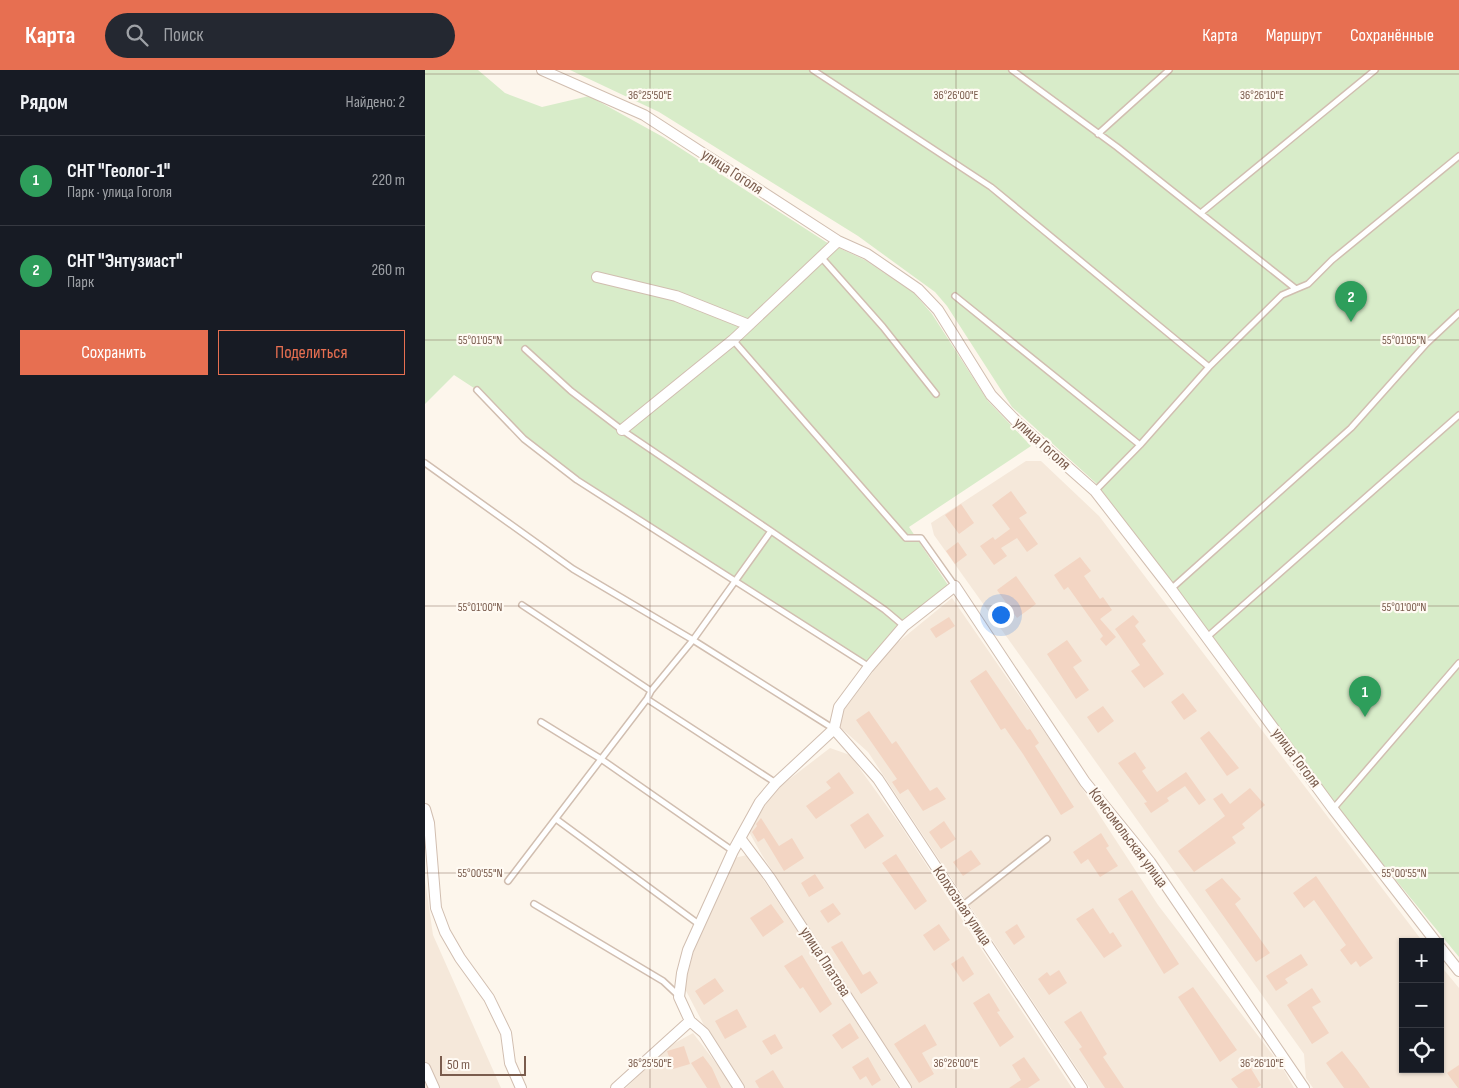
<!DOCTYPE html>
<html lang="ru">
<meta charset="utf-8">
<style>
:root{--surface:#171b24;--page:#242831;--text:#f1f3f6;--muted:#9ea1a6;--line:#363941;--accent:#e76f51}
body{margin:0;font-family:"Sofia Sans Condensed",sans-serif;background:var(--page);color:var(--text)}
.controls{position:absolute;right:15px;bottom:15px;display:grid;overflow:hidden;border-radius:0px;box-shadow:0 1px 4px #0004}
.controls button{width:45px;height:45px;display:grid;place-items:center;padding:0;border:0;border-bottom:1px solid var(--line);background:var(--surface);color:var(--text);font:25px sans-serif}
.scale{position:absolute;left:15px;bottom:12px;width:86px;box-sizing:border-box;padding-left:5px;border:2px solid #7a5c4d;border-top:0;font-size:14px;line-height:18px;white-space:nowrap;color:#7a5c4d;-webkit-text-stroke:4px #fffaf3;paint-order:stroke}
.you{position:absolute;left:575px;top:544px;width:18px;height:18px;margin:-12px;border:4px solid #fff;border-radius:50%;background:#1a73e8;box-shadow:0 0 0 8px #1a73e833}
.badge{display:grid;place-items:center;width:32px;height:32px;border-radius:50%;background:var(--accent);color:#fff;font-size:16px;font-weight:700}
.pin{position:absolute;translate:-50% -41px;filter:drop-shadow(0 1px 2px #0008)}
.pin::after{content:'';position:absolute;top:26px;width:18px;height:15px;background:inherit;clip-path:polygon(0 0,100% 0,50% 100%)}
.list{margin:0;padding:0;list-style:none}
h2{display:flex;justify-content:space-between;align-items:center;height:65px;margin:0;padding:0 20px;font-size:21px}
h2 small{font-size:16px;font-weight:400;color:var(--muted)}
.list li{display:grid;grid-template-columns:32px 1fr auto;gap:15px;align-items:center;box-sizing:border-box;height:90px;padding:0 20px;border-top:1px solid var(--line)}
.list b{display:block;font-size:19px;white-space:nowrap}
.list p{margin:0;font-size:16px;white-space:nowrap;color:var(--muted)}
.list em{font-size:16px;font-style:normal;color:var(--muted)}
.actions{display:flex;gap:10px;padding:15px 20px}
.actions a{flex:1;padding:11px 0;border:1px solid var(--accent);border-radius:0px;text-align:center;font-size:18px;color:var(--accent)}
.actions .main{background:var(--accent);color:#fff}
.icon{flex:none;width:28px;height:28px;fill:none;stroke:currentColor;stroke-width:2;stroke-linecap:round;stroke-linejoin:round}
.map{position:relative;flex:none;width:1034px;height:1018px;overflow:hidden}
header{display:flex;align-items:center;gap:30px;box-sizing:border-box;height:70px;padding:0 25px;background:var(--accent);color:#fff}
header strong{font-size:24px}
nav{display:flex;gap:28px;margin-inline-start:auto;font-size:18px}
.search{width:350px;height:45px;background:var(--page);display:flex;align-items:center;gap:12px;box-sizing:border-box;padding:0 18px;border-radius:28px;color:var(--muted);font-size:19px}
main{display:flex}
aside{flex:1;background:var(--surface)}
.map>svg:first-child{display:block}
.residential{fill:#f5e8da}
.green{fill:#d8ecc9}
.building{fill:#f3d5c3}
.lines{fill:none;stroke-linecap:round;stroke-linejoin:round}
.lane-casing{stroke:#d1beb0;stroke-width:8}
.street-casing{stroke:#d1beb0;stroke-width:12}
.lane{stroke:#fff;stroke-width:5}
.street{stroke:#fff;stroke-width:10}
.ticks{fill:none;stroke:#7a5c4d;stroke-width:1;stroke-opacity:0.45}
.labels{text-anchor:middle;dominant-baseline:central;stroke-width:4.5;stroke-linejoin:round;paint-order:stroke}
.street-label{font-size:16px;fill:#7a5c4d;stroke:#fffaf3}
.ticks-label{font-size:12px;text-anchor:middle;fill:#7a5c4d;stroke:#fffaf3;stroke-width:4.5;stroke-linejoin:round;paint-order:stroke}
</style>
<header>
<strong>Карта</strong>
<div class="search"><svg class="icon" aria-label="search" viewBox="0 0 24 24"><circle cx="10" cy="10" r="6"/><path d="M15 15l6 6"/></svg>Поиск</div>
<nav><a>Карта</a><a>Маршрут</a><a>Сохранённые</a></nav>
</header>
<main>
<aside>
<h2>Рядом<small>Найдено: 2</small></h2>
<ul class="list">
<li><span class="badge" style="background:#2e9e5b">1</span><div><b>СНТ &quot;Геолог-1&quot;</b><p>Парк · улица Гоголя</p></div><em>220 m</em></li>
<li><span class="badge" style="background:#2e9e5b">2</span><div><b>СНТ &quot;Энтузиаст&quot;</b><p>Парк</p></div><em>260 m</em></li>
</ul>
<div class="actions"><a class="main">Сохранить</a><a>Поделиться</a></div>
</aside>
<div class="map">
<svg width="1034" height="1018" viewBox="0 0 1034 1018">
<rect width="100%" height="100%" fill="#fdf6ec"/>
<path class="residential" d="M 601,391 L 616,391 L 674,446 L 998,872 L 978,872 L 978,999 L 1015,999 L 1015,895 L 1034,918 L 1034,1018 L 888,1018 L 881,1008 L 879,984 L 509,465 L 506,453 Z
M 527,528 L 638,689 L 733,835 L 857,997 L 869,1018 L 665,1018 L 443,682 L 415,657 L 419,640 L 466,578 Z
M 405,678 L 425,685 L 474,753 L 647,1018 L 487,1018 L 337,785 L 324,762 L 349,721 Z
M 322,785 L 402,906 L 473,1018 L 320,1018 L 280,957 L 259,917 L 269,880 L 309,788 Z
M 0,810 L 8,865 L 76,1018 L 0,1018 Z
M 268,963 L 310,1018 L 201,1018 L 239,979 Z"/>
<path class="green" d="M 0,0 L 53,0 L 80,23 L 117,37 L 164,26 L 238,67 L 401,172 L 440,190 L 489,223 L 507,244 L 563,331 L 606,376 L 484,457 L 523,515 L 474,555 L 440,594 L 152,410 L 99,369 L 52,320 L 29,305 L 0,334 Z
M 145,0 L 1034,0 L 1034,887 L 906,731 L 785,563 L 672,414 L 587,337 L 522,236 L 510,222 L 433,166 L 234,42 Z"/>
<path class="building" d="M 586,421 L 602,443 L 594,448 L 613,474 L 602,482 L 592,468 L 576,478 L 582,486 L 569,495 L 555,476 L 568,467 L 570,470 L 585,459 L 567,435 Z
M 536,434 L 549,453 L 534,464 L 520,445 Z
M 533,472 L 542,485 L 530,494 L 521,481 Z
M 655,487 L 666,501 L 659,506 L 675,529 L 678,527 L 687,540 L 675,549 L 691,567 L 681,576 L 675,569 L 678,566 L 643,517 L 639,520 L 629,505 Z
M 591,506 L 611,534 L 592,548 L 572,520 Z
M 708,545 L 714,552 L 710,556 L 721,571 L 717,574 L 739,604 L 719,618 L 706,601 L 715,595 L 690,559 Z
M 524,547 L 530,556 L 511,568 L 505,559 Z
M 642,570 L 657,591 L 648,597 L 664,620 L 651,629 L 622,584 Z
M 561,600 L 602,660 L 605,659 L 614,673 L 610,676 L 649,737 L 636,745 L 598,684 L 580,658 L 576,660 L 545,611 Z
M 758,623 L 772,641 L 759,650 L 746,632 Z
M 678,636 L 689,651 L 673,663 L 662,647 Z
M 444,641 L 467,674 L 471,671 L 505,721 L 512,717 L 521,729 L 498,741 L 483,719 L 475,724 L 467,712 L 472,709 L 431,650 Z
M 784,661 L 814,698 L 802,706 L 775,668 Z
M 710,682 L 721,698 L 717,701 L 732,722 L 761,702 L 781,730 L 774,735 L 760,716 L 742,728 L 744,731 L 726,743 L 719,733 L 722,732 L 693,693 Z
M 414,702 L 429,723 L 391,749 L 381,736 L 406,718 L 401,712 Z
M 825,718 L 840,735 L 817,754 L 820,758 L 807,767 L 811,773 L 769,802 L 753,781 L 800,746 L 788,729 L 797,723 L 805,734 Z
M 443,743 L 459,766 L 440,779 L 425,755 Z
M 336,748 L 354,776 L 367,768 L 379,788 L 359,801 L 339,768 L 333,772 L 327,762 L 332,756 L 331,754 Z
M 519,751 L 531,769 L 516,779 L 504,762 Z
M 676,763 L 684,776 L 681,778 L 693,796 L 675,807 L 663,789 L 656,794 L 648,782 Z
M 546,780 L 556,794 L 538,806 L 528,792 Z
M 471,784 L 502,831 L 490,840 L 457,793 Z
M 390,804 L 399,818 L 384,827 L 376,813 Z
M 891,806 L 948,888 L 935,897 L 931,891 L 926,895 L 915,880 L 921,875 L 889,830 L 879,838 L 868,823 Z
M 797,808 L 816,829 L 810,834 L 845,883 L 831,892 L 780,820 Z
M 707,820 L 754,894 L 739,904 L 693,829 Z
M 408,833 L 416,844 L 403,853 L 395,841 Z
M 346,834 L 359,852 L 338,867 L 325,848 Z
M 668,838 L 685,864 L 688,862 L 697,876 L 679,888 L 651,849 Z
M 514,854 L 525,870 L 509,881 L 498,865 Z
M 592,854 L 600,867 L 589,875 L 580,862 Z
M 417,871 L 438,905 L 445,901 L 453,913 L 436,924 L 406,877 Z
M 876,884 L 883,895 L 860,909 L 863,913 L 851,921 L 841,906 Z
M 377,885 L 407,934 L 395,943 L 378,917 L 375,919 L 359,896 Z
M 538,886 L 549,904 L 538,912 L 526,894 Z
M 634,900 L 642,913 L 624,925 L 613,909 L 622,902 L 625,906 Z
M 290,908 L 299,921 L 279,935 L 270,921 Z
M 768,917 L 812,980 L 795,992 L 753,927 Z
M 887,918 L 896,932 L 887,937 L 904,963 L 887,974 L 862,935 Z
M 564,923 L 575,941 L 572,942 L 589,967 L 575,977 L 548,933 Z
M 312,939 L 322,957 L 300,969 L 290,951 Z
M 656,941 L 682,984 L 678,987 L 699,1018 L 680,1018 L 654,979 L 657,977 L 639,952 Z
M 425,953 L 434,968 L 417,979 L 407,965 Z
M 500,954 L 512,975 L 497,983 L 509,1004 L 494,1013 L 469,974 Z
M 350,964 L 358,978 L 346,985 L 337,971 Z
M 259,976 L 265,994 L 248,999 L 242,981 Z
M 917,981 L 932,1000 L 945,1018 L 919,1018 L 901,993 Z
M 278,986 L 287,998 L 296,1018 L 282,1018 L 266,993 Z
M 443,987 L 456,1010 L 447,1016 L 441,1006 L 435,1010 L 427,997 Z
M 599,987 L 615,1010 L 603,1018 L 584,1018 L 596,1010 L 587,995 Z
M 1034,995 L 1034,1018 L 1033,1018 L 1022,1003 Z
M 825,997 L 836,1015 L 832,1018 L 813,1018 L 806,1009 Z
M 348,1000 L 359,1018 L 334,1018 L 330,1011 Z"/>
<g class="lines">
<defs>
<path id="lane" d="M 388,0 L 566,117 L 784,297
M 587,0 L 692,77 L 871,219 L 883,214 L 907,190 L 1034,86
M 673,64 L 744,0
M 777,142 L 950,0
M 396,187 L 458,257 L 511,324
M 530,226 L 715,375
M 308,270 L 481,468 L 496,468 L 530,516
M 100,279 L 146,321 L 197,360 L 346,461 L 460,540 L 479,556
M 52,320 L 99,369 L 152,410 L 440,594
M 0,393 L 148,499 L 268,570 L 409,659
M 670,421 L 715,375 L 784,297 L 857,225 L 871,219
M 746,519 L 926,358 L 1001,274 L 1034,243
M 97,535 L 226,621
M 781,568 L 1034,345
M 222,629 L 351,713
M 116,652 L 176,689 L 308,781
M 908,739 L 1034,593
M 131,749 L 275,855
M 83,811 L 222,629 L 226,621 L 268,570 L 346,461
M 109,834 L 238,911 L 254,926
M 537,836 L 622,769"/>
<path id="street" d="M 117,0 L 219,45 L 413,171 L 442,184 L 493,219 L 513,240 L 566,325 L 592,352 L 670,421 L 746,519 L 908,739 L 1011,872
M 172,207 L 251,226 L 324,255
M 197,360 L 308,270 L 413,171
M 409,659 L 453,709 L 657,1018
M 0,739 L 4,753 L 11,838 L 20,862 L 35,888 L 64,928 L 81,963 L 85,993 L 96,1018
M 315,768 L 345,808 L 481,1018
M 1015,877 L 1034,901
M 0,998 L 9,1018
M 191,1018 L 265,951
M 314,1018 L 279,963 L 265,951 L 254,927 L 257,903 L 263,880 L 308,781 L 335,732 L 351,713 L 409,659 L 414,637 L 443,598 L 479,556 L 530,516 L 660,712 L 725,792 L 879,1018"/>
</defs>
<use href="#lane" class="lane-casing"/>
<use href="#street" class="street-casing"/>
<use href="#lane" class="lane"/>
<use href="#street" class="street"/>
</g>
<path class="ticks" d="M 225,0 L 225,1018M 531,0 L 531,1018M 837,0 L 837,1018M 0,4 L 1034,4M 0,270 L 1034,270M 0,536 L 1034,536M 0,803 L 1034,803"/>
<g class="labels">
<g class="street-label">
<text transform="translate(307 102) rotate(33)">улица Гоголя</text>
<text transform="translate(617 374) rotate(42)">улица Гоголя</text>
<text transform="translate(871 688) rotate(53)">улица Гоголя</text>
<text transform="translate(703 768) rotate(53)">Комсомольская улица</text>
<text transform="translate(537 836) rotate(56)">Колхозная улица</text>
<text transform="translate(400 892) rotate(57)">улица Платова</text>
</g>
</g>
<g class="ticks-label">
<text x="225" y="29">36°25'50"E</text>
<text x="531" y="29">36°26'00"E</text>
<text x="837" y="29">36°26'10"E</text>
<text x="55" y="274">55°01'05"N</text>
<text x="979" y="274">55°01'05"N</text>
<text x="55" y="541">55°01'00"N</text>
<text x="979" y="541">55°01'00"N</text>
<text x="55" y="807">55°00'55"N</text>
<text x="979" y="807">55°00'55"N</text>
<text x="225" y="997">36°25'50"E</text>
<text x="531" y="997">36°26'00"E</text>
<text x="837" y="997">36°26'10"E</text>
</g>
</svg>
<div class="controls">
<button>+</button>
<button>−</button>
<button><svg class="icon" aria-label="locate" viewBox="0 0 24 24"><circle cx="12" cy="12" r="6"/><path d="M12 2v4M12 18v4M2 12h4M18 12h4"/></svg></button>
</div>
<div class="scale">50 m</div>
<div class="you"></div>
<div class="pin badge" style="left:940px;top:647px;background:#2e9e5b">1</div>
<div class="pin badge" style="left:926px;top:252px;background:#2e9e5b">2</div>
</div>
</main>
